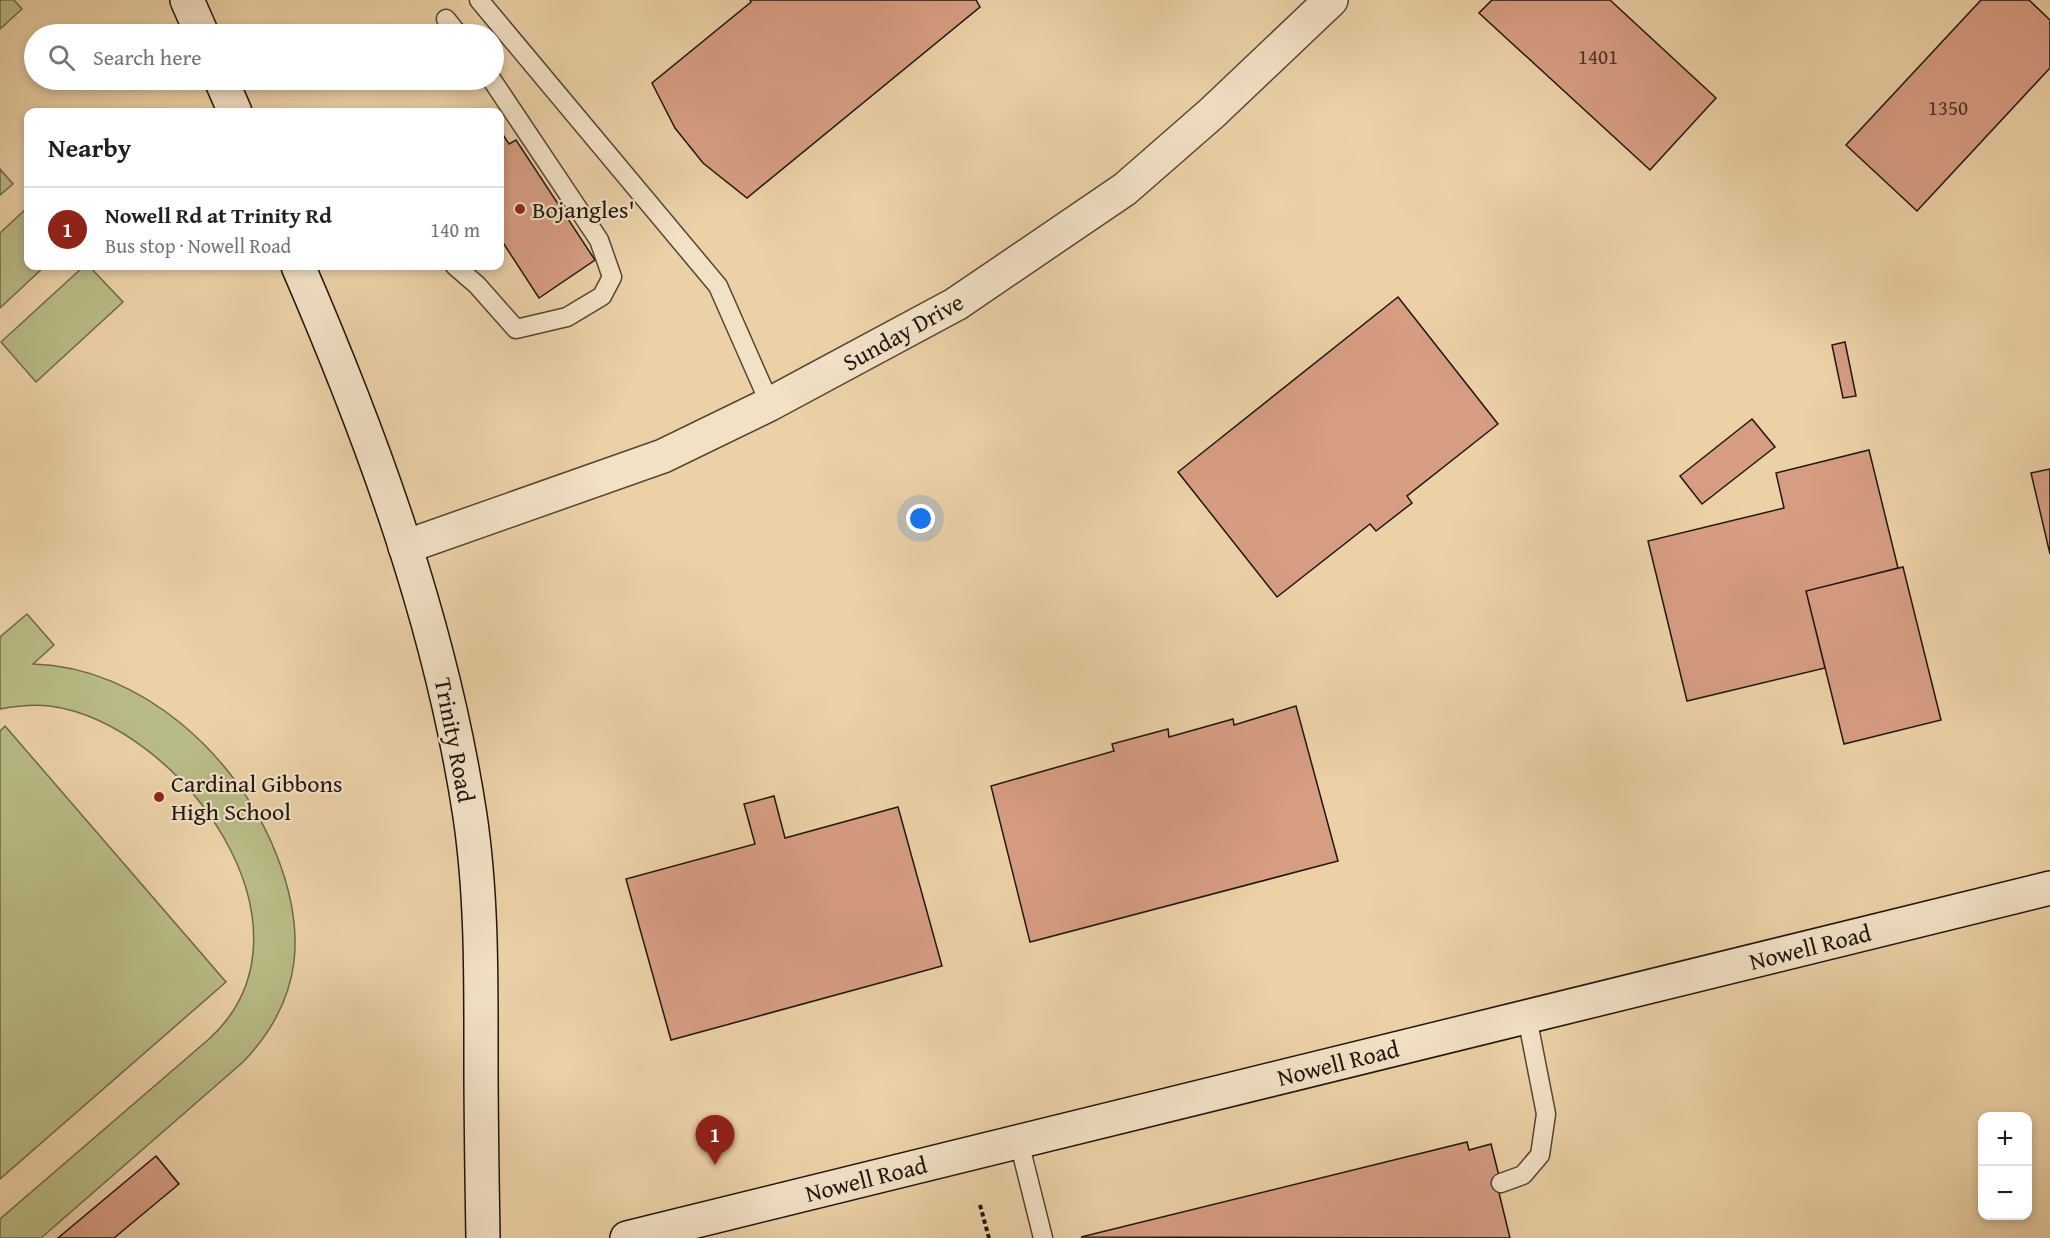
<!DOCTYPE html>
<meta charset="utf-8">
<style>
:root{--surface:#fff;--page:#f2f2f2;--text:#202124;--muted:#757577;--line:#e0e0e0;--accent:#8f2418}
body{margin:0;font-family:"Gentium Book Plus",serif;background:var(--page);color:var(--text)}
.controls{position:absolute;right:18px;bottom:18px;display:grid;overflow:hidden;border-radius:12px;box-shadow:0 3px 9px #0003}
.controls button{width:54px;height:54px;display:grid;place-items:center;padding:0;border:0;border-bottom:2px solid var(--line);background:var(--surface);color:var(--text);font:30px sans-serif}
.you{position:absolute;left:921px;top:519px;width:21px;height:21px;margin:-15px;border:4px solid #fff;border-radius:50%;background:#1a73e8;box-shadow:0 0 0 9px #1a73e833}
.badge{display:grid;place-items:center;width:39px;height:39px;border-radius:50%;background:var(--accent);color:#fff;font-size:20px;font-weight:700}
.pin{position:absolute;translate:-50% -50px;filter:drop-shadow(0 2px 3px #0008)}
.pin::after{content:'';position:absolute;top:32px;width:21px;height:18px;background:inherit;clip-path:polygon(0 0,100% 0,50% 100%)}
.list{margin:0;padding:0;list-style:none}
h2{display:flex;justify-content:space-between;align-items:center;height:78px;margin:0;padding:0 24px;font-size:26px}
h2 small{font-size:20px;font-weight:400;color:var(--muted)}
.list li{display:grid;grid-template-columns:39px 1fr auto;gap:18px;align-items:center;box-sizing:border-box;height:84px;padding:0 24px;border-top:2px solid var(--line)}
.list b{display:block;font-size:22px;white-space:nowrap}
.list p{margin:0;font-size:20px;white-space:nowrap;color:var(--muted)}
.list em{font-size:20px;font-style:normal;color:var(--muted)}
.icon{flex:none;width:33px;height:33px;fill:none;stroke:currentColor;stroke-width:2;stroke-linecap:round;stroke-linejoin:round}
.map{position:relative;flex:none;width:2050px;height:1238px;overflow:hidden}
.search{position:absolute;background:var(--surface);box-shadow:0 3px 9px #0003;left:24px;top:24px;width:480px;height:66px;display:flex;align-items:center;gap:15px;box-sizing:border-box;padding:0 21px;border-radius:33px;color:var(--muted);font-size:22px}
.panel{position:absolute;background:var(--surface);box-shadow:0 3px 9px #0003;left:24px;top:108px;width:480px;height:162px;border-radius:12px}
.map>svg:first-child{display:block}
.green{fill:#b9bb86;stroke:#6c694a;stroke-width:1.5}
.building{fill:#d79d83;stroke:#1f170e;stroke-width:1.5}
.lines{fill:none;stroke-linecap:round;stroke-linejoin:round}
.lane-casing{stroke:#524634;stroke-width:21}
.street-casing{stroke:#524634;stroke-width:36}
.secondary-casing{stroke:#1f170e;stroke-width:36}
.path{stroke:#1f170e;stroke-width:4;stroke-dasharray:4.5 3;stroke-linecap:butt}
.lane{stroke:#f3e1c6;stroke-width:18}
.street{stroke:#f3e1c6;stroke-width:33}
.secondary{stroke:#f3e1c6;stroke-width:33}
.poi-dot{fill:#8f2418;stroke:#f3e1c6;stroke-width:2}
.labels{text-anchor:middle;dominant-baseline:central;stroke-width:4.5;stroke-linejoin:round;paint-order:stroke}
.number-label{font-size:21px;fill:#4d382b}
.poi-label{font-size:24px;fill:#1f170e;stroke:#f3e1c6;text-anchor:start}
.street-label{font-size:24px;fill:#1f170e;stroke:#f3e1c6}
</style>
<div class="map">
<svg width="2050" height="1238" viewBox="0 0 2050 1238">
<rect width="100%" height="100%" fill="#ecd1a7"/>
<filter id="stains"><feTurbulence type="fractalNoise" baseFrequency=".00333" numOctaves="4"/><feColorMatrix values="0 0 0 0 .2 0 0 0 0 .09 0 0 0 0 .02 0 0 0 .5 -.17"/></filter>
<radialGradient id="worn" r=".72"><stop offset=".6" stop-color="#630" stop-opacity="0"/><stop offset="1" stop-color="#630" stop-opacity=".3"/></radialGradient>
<path class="green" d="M 0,0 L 14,0 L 22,9 L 0,29 Z
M 0,169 L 13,184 L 0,195 Z
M 28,207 L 28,266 L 45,266 L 0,308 L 0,233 Z
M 84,266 L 89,266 L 123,302 L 36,382 L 1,342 Z
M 27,614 L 54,645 L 33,664 C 142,667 239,757 277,856 C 290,889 298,926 294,962 C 289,1001 270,1034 243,1062 L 41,1238 L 0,1238 L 0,1219 L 209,1039 C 330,929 181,724 50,706 C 33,704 16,706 0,709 L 0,637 Z
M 5,726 L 226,982 L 0,1179 L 0,731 Z"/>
<path class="building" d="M 750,0 L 976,0 L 980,7 L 747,198 L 703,163 L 675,128 L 652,83 L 751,2 Z
M 1492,0 L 1610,0 L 1716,98 L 1650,170 L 1479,13 Z
M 1981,0 L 2029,0 L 2050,20 L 2050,68 L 1917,211 L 1846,145 Z
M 500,130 L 509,144 L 516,140 L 595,260 L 539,298 L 500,238 Z
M 1398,297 L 1498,424 L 1407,496 L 1412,503 L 1376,531 L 1370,524 L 1277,597 L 1178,472 Z
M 1845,342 L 1856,396 L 1843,398 L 1832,345 Z
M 1752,419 L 1775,447 L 1702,504 L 1680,476 Z
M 1869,450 L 1898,568 L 1806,591 L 1825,668 L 1687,701 L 1648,541 L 1784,508 L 1776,473 Z
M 2050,469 L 2050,554 L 2031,473 Z
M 1903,567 L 1941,720 L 1844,744 L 1806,591 Z
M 1296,706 L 1338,861 L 1030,942 L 991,786 L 1114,751 L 1112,744 L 1168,729 L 1169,737 L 1233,719 L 1234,725 Z
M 774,796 L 785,838 L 898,807 L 942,966 L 671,1040 L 626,879 L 755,844 L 744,804 Z
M 1467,1142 L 1469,1150 L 1491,1144 L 1503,1192 L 1499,1193 L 1510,1238 L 1081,1237 Z
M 156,1156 L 179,1184 L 114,1238 L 58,1238 Z"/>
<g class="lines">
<defs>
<path id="lane" d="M 479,0 L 718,286 L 770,404
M 446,19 L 458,34
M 455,266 L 477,285 L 516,329 L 567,317 L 602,296 L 612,277 L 599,240 L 492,80
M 1019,1142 L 1043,1238
M 1501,1183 L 1523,1175 L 1540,1155 L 1546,1114 L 1527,1017"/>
<path id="street" d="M 405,547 L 663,456 L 770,404 L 956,304 L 1125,189 L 1212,113 L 1331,0"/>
<path id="secondary" d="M 187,0 L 202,34
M 221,80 L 235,112
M 298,266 C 374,442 441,625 470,816 C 482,897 481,981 481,1062 C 481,1121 482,1179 483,1238
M 627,1238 L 2050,888"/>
</defs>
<use href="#lane" class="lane-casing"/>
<use href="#street" class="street-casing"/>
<use href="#secondary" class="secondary-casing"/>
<path class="path" d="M 980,1205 L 989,1238"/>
<use href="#lane" class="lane"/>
<use href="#street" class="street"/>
<use href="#secondary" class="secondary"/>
</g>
<g class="poi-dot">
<circle cx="520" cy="209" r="6"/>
<circle cx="159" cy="797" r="6"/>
</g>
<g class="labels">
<g class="number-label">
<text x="1598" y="56">1401</text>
<text x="1948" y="107">1350</text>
</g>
<g class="poi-label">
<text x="532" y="209">Bojangles'</text>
<text x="171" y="783">Cardinal Gibbons<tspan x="171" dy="28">High School</tspan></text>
</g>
<g class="street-label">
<text transform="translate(903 332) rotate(-29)">Sunday Drive</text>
<text transform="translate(455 740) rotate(79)">Trinity Road</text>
<text transform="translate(1810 947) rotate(-14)">Nowell Road</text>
<text transform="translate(1338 1063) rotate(-14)">Nowell Road</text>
<text transform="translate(866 1179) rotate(-14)">Nowell Road</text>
</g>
</g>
<rect width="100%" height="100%" filter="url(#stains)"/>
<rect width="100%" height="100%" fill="url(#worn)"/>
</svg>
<div class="controls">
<button>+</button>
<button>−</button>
</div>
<div class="you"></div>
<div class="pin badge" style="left:715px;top:1165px">1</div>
<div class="search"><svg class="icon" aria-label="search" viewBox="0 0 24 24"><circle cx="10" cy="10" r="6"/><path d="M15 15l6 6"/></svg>Search here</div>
<section class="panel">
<h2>Nearby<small></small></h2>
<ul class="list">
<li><span class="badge">1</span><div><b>Nowell Rd at Trinity Rd</b><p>Bus stop · Nowell Road</p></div><em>140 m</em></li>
</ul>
</section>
</div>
